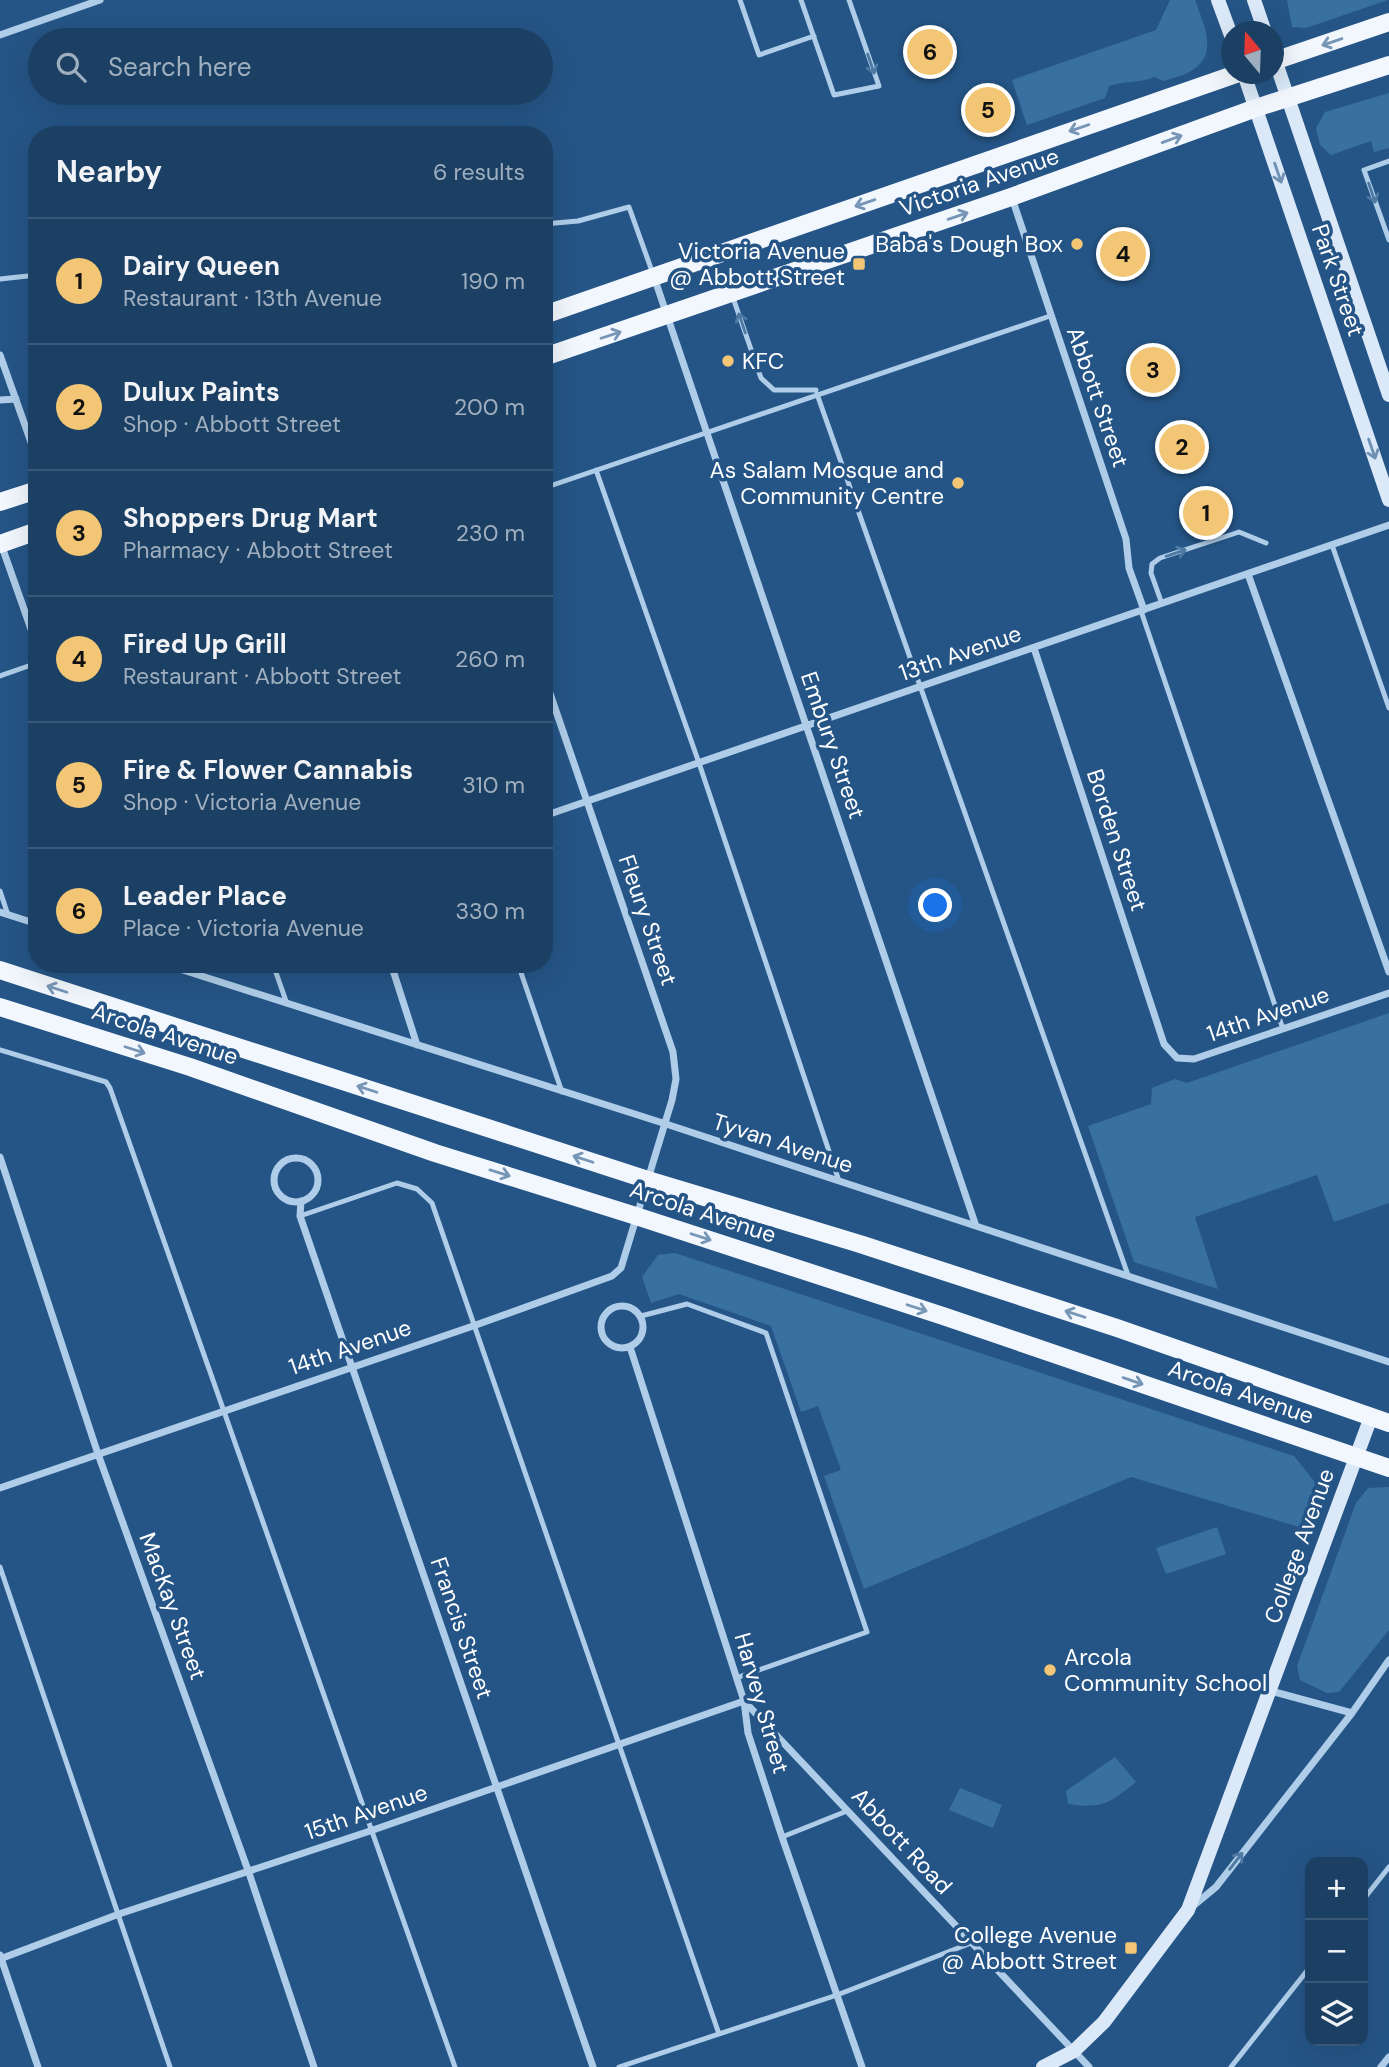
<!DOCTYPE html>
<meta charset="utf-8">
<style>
:root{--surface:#1c4064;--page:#294b6d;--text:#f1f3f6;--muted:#a0afbf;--line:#3a5978;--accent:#f2c674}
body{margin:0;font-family:"DM Sans",sans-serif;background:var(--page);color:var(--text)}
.controls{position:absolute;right:21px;bottom:21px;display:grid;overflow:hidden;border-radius:14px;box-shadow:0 7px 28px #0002}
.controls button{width:63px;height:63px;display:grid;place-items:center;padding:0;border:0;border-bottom:2px solid var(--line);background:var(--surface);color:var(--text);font:35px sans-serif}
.compass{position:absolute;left:1221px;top:21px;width:63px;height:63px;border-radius:50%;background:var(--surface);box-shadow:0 7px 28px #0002;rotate:341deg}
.you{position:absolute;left:936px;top:906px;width:24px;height:24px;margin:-18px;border:5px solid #fff;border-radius:50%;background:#1a73e8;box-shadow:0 0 0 10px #1a73e833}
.badge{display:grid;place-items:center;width:46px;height:46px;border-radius:50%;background:var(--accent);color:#111;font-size:23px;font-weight:700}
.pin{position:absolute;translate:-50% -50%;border:4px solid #fff;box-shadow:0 2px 7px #0006}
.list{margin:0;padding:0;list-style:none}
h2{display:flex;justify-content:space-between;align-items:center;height:91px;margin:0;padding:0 28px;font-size:30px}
h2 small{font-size:23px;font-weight:400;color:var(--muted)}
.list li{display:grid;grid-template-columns:46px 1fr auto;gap:21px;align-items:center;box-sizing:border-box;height:126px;padding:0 28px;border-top:2px solid var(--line)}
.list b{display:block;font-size:26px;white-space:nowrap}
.list p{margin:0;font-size:23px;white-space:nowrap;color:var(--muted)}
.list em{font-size:23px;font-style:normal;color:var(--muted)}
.icon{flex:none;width:38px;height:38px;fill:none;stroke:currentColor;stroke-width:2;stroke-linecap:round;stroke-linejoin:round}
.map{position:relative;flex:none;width:1389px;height:2067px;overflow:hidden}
.search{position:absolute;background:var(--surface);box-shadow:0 7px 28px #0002;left:28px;top:28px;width:525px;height:77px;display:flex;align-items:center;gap:18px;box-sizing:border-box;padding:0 24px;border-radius:38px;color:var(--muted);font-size:26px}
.panel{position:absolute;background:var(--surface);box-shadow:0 7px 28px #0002;left:28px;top:126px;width:525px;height:847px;border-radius:28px}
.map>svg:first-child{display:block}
.green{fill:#3970a2}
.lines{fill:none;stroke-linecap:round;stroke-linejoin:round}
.lane{stroke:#afcde8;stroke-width:5}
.street{stroke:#afcde8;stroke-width:7}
.secondary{stroke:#dae8f7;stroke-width:14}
.primary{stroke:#f2f7fe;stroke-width:18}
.oneway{stroke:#7796b6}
.oneway2{stroke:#4e79a3}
.oneway3{stroke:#6d90b3}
.poi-dot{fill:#f2c674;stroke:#255586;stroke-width:2.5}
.labels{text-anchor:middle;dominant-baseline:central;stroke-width:7;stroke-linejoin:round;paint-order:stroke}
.street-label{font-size:23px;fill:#fff;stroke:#255586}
.poi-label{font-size:23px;fill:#fff;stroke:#255586;text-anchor:end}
</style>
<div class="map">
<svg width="1389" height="2067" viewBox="0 0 1389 2067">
<rect width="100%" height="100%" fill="#255586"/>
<path class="green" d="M 1170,0 L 1195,0 C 1203,23 1220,55 1191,71 C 1183,76 1172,78 1164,81 L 1154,77 C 1140,83 1124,81 1109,86 L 1105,98 L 1027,125 L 1012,80 L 1156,30 Z
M 1287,0 L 1388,0 L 1306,28 L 1292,27 Z
M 1389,93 L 1389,148 L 1374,152 L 1371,141 L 1331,155 L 1320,145 L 1316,128 L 1325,112 Z
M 1389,1013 L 1389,1203 L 1334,1222 L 1317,1175 L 1195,1217 L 1218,1289 L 1134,1262 L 1088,1126 L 1151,1104 L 1152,1088 L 1175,1079 L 1187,1083 Z
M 675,1253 L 1294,1456 L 1318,1486 L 1299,1527 L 1131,1477 L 864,1589 L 824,1476 L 841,1470 L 818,1406 L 801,1412 L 771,1326 L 679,1294 L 651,1303 L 642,1277 L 658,1255 Z
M 1389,1487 L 1389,1630 L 1339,1692 L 1327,1693 L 1300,1680 L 1297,1666 L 1356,1503 L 1368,1488 Z
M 1217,1527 L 1226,1554 L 1166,1574 L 1156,1548 Z
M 1115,1757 L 1136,1782 C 1109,1803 1104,1809 1068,1804 L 1066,1791 Z
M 960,1788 L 1002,1805 L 993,1828 L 949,1810 Z"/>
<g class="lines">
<path class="lane" d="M 740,0 L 759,55 L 814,36
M 801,0 L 834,95 L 879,86 L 849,0
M 544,224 L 578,221 L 629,207 L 653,274
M 1389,240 L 1364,170 L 1389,161
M 0,279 L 37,275
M 732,295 L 761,378 L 774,390 L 816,390
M 817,394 L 1128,1275
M 596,470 L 699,763 L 839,1181
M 544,488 L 1050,316
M 1332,545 L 1389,708
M 1162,604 L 1151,573 L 1152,564 L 1160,558 L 1239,532 L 1266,543
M 1141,611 L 1283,1029
M 0,676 L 37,663
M 0,891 L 8,915
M 273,964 L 287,1004
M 518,964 L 562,1092
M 0,1050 L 106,1082 L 110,1088 L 455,2067
M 300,1216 L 397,1183 L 417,1189 L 432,1203 L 719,2034
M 641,1316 L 687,1304 L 766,1333 L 867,1632 L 736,1678
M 0,1567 L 170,2067
M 782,1837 L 847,1811
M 1363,1900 L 1389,1867
M 619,2067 L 837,1995 L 971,1943
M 1231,2067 L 1310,1967"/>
<path class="street" d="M 0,35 L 100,0
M 1012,198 L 1126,539 L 1129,568 L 1144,610
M 654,277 L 976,1226
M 0,355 L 37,459
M 0,400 L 16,399
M 1,544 L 37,646
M 1248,574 L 1389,972
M 1034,648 L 1164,1044 L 1177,1058 L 1194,1059 L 1389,993
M 544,816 L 1389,525
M 0,912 L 37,924
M 164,964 L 666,1124 L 1389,1362
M 391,964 L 417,1045
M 0,1157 L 98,1454 L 249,1873 L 314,2067
M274 1180a22 22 0 1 1 44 0a22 22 0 1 1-44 0Z
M 301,1201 L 300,1216 L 593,2067
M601 1327a21 21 0 1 1 42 0a21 21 0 1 1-42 0Z
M 630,1347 L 744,1701 L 748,1733 L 782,1837 L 862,2067
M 0,1488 L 473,1326 L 612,1276 L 621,1268 L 672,1100 L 676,1079 L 673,1052 L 544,676
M 1271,1691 L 1352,1713
M 745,1702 L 1089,2067
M 1193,1906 L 1216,1887 L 1352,1713 L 1389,1660
M 0,1955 L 38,2067
M 0,1959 L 119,1914 L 373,1830 L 744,1701
M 1381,2067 L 1389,2057"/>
<path class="secondary" d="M 1218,0 L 1232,38
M 1254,0 L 1265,32
M 1274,57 L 1389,395
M 1244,74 L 1389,500
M 1043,2067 L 1074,2051 L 1104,2022 L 1188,1910 L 1371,1417"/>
<path class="primary" d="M 1274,61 L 1389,22
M 544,315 L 1236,74
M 544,357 L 1011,197 L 1256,108 L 1389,65
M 0,502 L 37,490
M 0,544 L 37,531
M 0,970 L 648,1180 L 860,1244 L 1117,1328 L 1389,1423
M 0,1007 L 190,1067 L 435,1153 L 636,1216 L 943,1316 L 1389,1468"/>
</g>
<defs><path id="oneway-shaft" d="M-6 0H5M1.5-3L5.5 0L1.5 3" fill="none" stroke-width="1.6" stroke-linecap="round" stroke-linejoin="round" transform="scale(1.75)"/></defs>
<g class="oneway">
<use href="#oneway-shaft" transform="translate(1332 42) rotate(161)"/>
<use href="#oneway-shaft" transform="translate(1079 128) rotate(161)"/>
<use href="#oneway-shaft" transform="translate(1172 139) rotate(-20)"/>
<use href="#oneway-shaft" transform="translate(865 203) rotate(161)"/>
<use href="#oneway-shaft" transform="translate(958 216) rotate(-19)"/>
<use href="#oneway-shaft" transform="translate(611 335) rotate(-18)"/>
<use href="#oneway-shaft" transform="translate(57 989) rotate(-162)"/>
<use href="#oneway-shaft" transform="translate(135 1050) rotate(18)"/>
<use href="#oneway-shaft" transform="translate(367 1089) rotate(-162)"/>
<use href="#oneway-shaft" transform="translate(583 1159) rotate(-162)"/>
<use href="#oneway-shaft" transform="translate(500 1173) rotate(17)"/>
<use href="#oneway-shaft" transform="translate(701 1237) rotate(18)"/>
<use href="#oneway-shaft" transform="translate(917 1308) rotate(18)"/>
<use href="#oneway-shaft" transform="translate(1075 1314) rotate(-162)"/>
<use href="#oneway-shaft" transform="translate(1133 1381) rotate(19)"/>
</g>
<g class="oneway2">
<use href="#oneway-shaft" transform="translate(871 64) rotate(71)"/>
<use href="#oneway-shaft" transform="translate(1372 193) rotate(71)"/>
<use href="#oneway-shaft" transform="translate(742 323) rotate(-109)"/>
<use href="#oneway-shaft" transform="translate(1176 553) rotate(-19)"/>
<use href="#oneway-shaft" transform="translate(1236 1861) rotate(-52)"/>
</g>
<g class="oneway3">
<use href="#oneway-shaft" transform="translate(1278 173) rotate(71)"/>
<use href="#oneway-shaft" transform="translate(1372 449) rotate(71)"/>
</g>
<g class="poi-dot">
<circle cx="1077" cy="244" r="7"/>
<rect x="852" y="257" width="14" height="14" rx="3.5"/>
<circle cx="728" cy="361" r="7"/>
<circle cx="958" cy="483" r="7"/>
<circle cx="1050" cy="1670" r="7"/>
<rect x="1124" y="1941" width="14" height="14" rx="3.5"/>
</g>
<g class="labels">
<g class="street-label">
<text transform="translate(979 182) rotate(-19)">Victoria Avenue</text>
<text transform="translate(1338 280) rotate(71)">Park Street</text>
<text transform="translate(1098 397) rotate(71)">Abbott Street</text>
<text transform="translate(960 653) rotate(-19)">13th Avenue</text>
<text transform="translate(833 745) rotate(71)">Embury Street</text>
<text transform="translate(1117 840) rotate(72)">Borden Street</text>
<text transform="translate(648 920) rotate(71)">Fleury Street</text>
<text transform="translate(1268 1014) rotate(-19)">14th Avenue</text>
<text transform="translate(165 1034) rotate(18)">Arcola Avenue</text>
<text transform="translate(783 1143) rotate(18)">Tyvan Avenue</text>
<text transform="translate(703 1212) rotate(18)">Arcola Avenue</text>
<text transform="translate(350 1347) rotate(-19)">14th Avenue</text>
<text transform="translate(1241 1392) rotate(19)">Arcola Avenue</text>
<text transform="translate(1299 1546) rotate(-70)">College Avenue</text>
<text transform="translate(173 1606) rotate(70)">MacKay Street</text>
<text transform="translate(462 1628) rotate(71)">Francis Street</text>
<text transform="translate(762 1703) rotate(74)">Harvey Street</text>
<text transform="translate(366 1812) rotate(-19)">15th Avenue</text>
<text transform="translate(902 1841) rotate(47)">Abbott Road</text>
</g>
<g class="poi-label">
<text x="1063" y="244">Baba's Dough Box</text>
<text x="845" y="251">Victoria Avenue<tspan x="845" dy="26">@ Abbott Street</tspan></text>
<text x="742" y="361" text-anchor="start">KFC</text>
<text x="944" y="470">As Salam Mosque and<tspan x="944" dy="26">Community Centre</tspan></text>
<text x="1064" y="1657" text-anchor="start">Arcola<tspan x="1064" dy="26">Community School</tspan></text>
<text x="1117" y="1935">College Avenue<tspan x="1117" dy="26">@ Abbott Street</tspan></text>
</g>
</g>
</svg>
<div class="controls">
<button>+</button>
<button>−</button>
<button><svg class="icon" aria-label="layers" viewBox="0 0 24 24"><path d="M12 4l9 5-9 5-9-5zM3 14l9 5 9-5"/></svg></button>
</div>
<svg class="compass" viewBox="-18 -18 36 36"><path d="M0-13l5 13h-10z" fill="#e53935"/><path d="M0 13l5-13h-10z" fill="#a0afbf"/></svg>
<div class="you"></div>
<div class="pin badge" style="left:1206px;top:513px">1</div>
<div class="pin badge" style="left:1182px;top:447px">2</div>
<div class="pin badge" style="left:1153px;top:370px">3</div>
<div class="pin badge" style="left:1123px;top:254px">4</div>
<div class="pin badge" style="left:988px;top:110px">5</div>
<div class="pin badge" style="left:930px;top:52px">6</div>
<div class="search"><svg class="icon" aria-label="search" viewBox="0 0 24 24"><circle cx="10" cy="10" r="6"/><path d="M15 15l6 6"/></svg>Search here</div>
<section class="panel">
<h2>Nearby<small>6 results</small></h2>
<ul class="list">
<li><span class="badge">1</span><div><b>Dairy Queen</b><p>Restaurant · 13th Avenue</p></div><em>190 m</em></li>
<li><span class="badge">2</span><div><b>Dulux Paints</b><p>Shop · Abbott Street</p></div><em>200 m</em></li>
<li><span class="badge">3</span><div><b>Shoppers Drug Mart</b><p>Pharmacy · Abbott Street</p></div><em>230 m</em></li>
<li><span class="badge">4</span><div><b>Fired Up Grill</b><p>Restaurant · Abbott Street</p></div><em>260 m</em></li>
<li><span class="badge">5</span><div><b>Fire &amp; Flower Cannabis</b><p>Shop · Victoria Avenue</p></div><em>310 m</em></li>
<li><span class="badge">6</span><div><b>Leader Place</b><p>Place · Victoria Avenue</p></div><em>330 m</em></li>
</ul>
</section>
</div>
